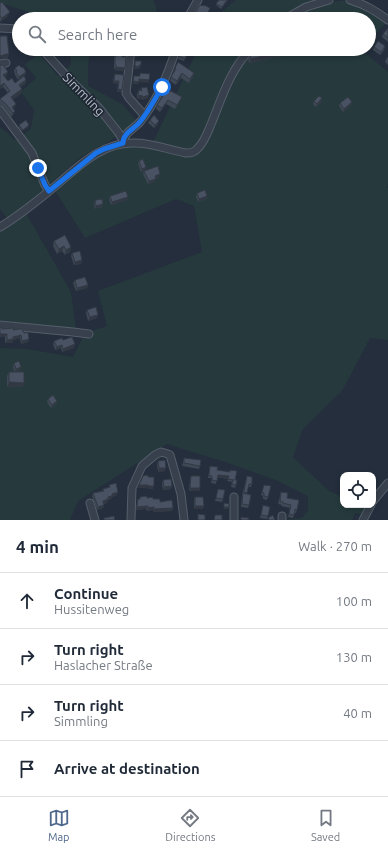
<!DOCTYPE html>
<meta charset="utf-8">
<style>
:root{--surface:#fff;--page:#f6f6f7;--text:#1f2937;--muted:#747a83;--line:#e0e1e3;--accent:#4f688c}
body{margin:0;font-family:Ubuntu,sans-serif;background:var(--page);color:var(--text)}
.controls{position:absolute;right:12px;bottom:12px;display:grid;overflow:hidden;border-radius:8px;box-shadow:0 2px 6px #0003}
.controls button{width:36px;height:36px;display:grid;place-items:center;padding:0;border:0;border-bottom:1px solid var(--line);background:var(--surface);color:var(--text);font:20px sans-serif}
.stop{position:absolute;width:12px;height:12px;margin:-9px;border:3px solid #1a73e8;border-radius:50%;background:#fff}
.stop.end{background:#1a73e8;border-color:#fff;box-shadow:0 1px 4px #0008}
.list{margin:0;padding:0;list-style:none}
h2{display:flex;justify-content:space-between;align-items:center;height:52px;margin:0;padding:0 16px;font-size:17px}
h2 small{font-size:13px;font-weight:400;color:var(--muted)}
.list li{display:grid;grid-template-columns:26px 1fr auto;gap:12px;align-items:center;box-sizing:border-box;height:56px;padding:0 16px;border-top:1px solid var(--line)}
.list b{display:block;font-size:15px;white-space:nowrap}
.list p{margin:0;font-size:13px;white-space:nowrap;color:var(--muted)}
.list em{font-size:13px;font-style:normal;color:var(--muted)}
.icon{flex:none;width:22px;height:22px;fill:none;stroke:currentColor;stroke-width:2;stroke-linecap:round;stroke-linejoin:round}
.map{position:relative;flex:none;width:388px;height:520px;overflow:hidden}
.search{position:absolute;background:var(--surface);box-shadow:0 2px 6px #0003;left:12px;right:12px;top:12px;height:44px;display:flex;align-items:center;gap:10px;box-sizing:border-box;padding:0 14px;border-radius:22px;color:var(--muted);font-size:15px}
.sheet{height:276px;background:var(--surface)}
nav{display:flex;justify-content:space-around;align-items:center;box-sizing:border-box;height:56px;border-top:1px solid var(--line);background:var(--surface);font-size:11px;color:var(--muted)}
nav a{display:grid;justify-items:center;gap:2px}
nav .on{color:var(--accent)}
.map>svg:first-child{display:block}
.green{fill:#263a3d}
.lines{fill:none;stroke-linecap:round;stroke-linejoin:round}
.minor-casing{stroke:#555e6a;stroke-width:9}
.minor{stroke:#37404c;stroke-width:7}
.wall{fill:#3e4754}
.shaded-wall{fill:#323945}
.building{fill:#485262;stroke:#323945}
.route{stroke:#1a73e8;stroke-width:5}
.labels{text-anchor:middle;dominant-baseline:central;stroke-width:3;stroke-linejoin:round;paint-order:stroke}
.street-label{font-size:13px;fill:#b3bbc7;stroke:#1d2531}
</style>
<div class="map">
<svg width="388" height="520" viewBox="0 0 388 520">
<rect width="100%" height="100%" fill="#242e3c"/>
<path class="green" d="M 0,0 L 153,0 L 155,4 L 159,18 L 94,12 L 93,19 L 50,19 L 1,3 L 0,4 Z
M 236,0 L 324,0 L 285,19 L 215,19 L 216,16 Z
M 349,0 L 362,3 L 386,23 L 369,40 L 369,19 L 289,19 L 299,13 L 327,2 Z
M 70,49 L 90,49 L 88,67 L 88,86 L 122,104 L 138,122 L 108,142 L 94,149 L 81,157 L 19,210 L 7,218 L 2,212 L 0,209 L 0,127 L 15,140 L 31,129 L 34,110 L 21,92 L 36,78 L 25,64 L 39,54 L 58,76 L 71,65 Z
M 198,49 L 249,49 C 232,65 220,98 211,120 C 207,129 204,143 195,149 C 189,153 184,151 177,152 L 175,154 C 186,157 196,157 203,146 C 217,117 225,84 244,57 L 247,62 L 246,57 L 253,49 L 360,49 L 388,72 L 388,183 L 387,188 L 388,188 L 388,340 L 370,338 L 342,391 L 303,429 L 293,457 L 329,491 L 343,497 L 343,505 L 366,505 L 361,514 L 355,513 L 352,520 L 285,520 L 302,518 L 308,510 L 308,496 L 278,481 L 228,463 L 167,444 L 78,501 L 70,520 L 0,520 L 0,348 L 27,349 L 73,357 L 82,339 L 89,334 L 89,332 L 107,326 L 98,291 L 202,252 L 194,206 L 176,199 L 85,238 L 54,189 C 86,163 103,141 147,145 C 154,146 161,148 168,150 L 152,144 Z
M 26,213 L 71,292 L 76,330 L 0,320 L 0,230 Z"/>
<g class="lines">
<defs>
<path id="minor" d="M 350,0 C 366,5 374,10 388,20
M 187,19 L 198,0
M 285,19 L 306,7 L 329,0
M 0,28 L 19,29
M 42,49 L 71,81 L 99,108 L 118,132 L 123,140
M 131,49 L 126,93 L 129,98 L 144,115
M 0,64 L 6,63
M 0,110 L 32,153 L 45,185 L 49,191
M 123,143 C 124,132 134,129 140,122 C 157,101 168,74 176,49
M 0,227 C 19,216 37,201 54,187 C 77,168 100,143 132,143 C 151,142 168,150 186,153 C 190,153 195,152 197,149 C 205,142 208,131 212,122 C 222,97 231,68 251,49
M 0,325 L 73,332 L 89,334
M 234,497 L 234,520
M 373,501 L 388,483
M 90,503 L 95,520
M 131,520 L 132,488 L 142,466 L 155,455 L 161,452 L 168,454 L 170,455 L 181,494 L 184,520
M 282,520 L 282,516
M 363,520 L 371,505"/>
</defs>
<use href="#minor" class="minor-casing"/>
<use href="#minor" class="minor"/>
</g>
<path class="wall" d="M 219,0 L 228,0 L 221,9 L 216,5 Z
M 0,3 L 8,16 L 0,22 Z
M 388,28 L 388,42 L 382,37 L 383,34 Z
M 385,46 L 384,50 L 380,55 L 373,50 L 374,47 Z
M 19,49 L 29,49 L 21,53 Z
M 181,49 L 186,49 L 189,50 L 184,61 L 178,59 Z
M 258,49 L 287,49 L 286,55 L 249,63 L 248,59 L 250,55 L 258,51 Z
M 296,49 L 304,49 L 304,51 L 303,54 L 297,55 L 296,51 Z
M 117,54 L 122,57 L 125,68 L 124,71 L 114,70 L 115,68 L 114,68 L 114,59 L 115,56 L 116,56 Z
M 388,57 L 388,65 L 385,62 L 386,59 Z
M 0,65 L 8,72 L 6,76 L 5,77 L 8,81 L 15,83 L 26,80 L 25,84 L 20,87 L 21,94 L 13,99 L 16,104 L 14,108 L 13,109 L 15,111 L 13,115 L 11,117 L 4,107 L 0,105 L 0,99 L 8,93 L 3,87 L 0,89 Z
M 15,68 L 22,68 L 26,72 L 25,75 L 18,80 L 15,75 L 15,74 L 14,71 Z
M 175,68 L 194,73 L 193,77 L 189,83 L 181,78 L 176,85 L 170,81 L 173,73 Z
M 115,74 L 124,75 L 122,90 L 121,92 L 117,92 L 118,84 L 113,83 L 114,76 Z
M 141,88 L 148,98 L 142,100 L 142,99 L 137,99 L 137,94 L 139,90 L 140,91 Z
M 170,92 L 182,97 L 180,101 L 175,109 L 166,104 L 160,112 L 156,109 L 157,105 L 161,99 L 162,95 Z
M 322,98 L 321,102 L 316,107 L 313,104 L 314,101 Z
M 340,103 L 351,105 L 343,112 L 339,106 Z
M 150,120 L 158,124 L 154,128 L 148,123 Z
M 19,125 L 28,127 L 22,131 L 19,127 Z
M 139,161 L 146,167 L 145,170 L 159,177 L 155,179 L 154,182 L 148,184 L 143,174 L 144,171 L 141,172 L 138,164 Z
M 197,193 L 207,196 L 206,199 L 198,202 L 196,197 Z
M 110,196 L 127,200 L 111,205 L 109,199 Z
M 95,200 L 102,207 L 95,209 L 94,204 Z
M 65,235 L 70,252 L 65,255 L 62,251 L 57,254 L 53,246 L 54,241 Z
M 72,253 L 82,260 L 81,264 L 74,265 L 71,256 Z
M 75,280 L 88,285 L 87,288 L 76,291 L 73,283 Z
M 87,310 L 98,315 L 97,318 L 88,321 L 86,313 Z
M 0,327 L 2,329 L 13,330 L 24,333 L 29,339 L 28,342 L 21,344 L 20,338 L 13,340 L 12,343 L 5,343 L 5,337 L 0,337 Z
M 63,340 L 75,344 L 74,348 L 62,352 L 61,348 L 55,350 L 53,344 L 54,341 Z
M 14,363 L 20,370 L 14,372 L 23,387 L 7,387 L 7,376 L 9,372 L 14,372 L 13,366 Z
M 48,399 L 57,401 L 56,404 L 51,408 L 47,402 Z
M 184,458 L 200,466 L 199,469 L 182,466 Z
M 158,461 L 165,471 L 158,472 L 157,464 Z
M 210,466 L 217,470 L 229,472 L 230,470 L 236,485 L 235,488 L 231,487 L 232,482 L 227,481 L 228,479 L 217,477 L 216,484 L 211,483 L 212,478 L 208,478 Z
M 191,476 L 200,488 L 199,491 L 189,491 L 190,479 Z
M 247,476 L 252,484 L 251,487 L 248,487 L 246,494 L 249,505 L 248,508 L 241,507 L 242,495 Z
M 163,480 L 172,486 L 171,489 L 163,490 L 162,484 Z
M 109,485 L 117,495 L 112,497 L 111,499 L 108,500 L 107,503 L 104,504 L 104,505 L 103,508 L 97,510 L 92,496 L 93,493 L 102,491 L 103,489 L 109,487 Z
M 264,485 L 268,497 L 267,500 L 263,499 L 263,496 L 261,495 Z
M 218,489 L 223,499 L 222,502 L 215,501 Z
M 281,492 L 297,510 L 296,513 L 295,513 L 293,518 L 288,517 L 290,508 L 281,506 L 282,505 L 278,504 Z
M 140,497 L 153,499 L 160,502 L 173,508 L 172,511 L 153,512 L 153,510 L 147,511 L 146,509 L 136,510 L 137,502 L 138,499 L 139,499 Z
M 195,497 L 204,506 L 203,509 L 194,509 L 194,500 Z
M 263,505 L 268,516 L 267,519 L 260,518 Z"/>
<path class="shaded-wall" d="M 10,12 L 8,16 L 0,22 L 2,18 Z
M 24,49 L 29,49 L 21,53 L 22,50 Z
M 140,49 L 150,50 L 149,53 L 140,52 Z
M 288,50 L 286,55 L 249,63 L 251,59 Z
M 304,51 L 303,54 L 297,55 L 298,52 Z
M 7,54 L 9,54 L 8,58 L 5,58 L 0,59 L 0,56 Z
M 136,54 L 140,54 L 139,57 L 135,57 Z
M 141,65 L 140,68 L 139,68 L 138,69 L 134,69 L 135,66 Z
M 116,67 L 125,68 L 124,71 L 114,70 Z
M 8,72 L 6,76 L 2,79 L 3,75 Z
M 26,72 L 25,75 L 18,80 L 19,77 Z
M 182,73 L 181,78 L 176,85 L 177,81 Z
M 194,73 L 193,77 L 189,83 L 190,79 Z
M 139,79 L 149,80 L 148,83 L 139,82 L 138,84 L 132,84 L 133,81 Z
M 26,80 L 25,84 L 18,89 L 19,85 Z
M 114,81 L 119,81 L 118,84 L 113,83 Z
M 4,83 L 3,87 L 0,89 L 0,86 Z
M 22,89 L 21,94 L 10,101 L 11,97 Z
M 118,89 L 122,90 L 121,92 L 117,92 Z
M 138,95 L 143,96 L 142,99 L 137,99 Z
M 149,95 L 148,98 L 142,100 L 143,97 Z
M 322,98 L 321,102 L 316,107 L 317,104 Z
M 168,100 L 166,104 L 160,112 L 162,108 Z
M 352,102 L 351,105 L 343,112 L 344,109 Z
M 16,104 L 14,108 L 11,110 L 12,107 Z
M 15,111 L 13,115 L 11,117 L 13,113 Z
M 159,121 L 158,124 L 154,128 L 155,125 Z
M 29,125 L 28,127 L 22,131 L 23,130 Z
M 146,167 L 145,171 L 141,172 L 142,169 Z
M 160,174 L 159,177 L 155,179 L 154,182 L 148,184 L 149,181 L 155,176 Z
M 207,196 L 206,199 L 198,202 L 199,199 Z
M 128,197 L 127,200 L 111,205 L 112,202 Z
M 103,204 L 102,207 L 95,209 L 96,206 Z
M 64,246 L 62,251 L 57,254 L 59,249 Z
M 71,247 L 70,252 L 65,255 L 66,250 Z
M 82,260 L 81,264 L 74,265 L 75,262 Z
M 88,285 L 87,288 L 76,291 L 77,288 Z
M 98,315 L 97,318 L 88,321 L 90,317 Z
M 0,334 L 7,334 L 5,337 L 0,337 Z
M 21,335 L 20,338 L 13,340 L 12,343 L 5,343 L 7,340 Z
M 29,339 L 28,342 L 21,344 L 22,341 Z
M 75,344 L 74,348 L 62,352 L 63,349 Z
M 62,345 L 61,348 L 55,350 L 57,347 Z
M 21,367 L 20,370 L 14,372 L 16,369 Z
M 9,382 L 24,383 L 23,387 L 7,387 Z
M 57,401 L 56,404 L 51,408 L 52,405 Z
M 159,468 L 166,468 L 165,471 L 158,472 Z
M 218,475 L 229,476 L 228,479 L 217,477 Z
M 139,485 L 148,485 L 147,488 L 137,488 Z
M 148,486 L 154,486 L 153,489 L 147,489 Z
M 172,486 L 171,489 L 163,490 L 164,487 Z
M 190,488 L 200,488 L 199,491 L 189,491 Z
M 118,492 L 117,495 L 112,497 L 111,499 L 108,500 L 107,503 L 102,504 L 103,501 L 112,494 Z
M 104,505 L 103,508 L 97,510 L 98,507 Z
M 148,506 L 146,509 L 136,510 L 137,507 Z
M 195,506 L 204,506 L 203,509 L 194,509 Z
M 154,507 L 153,510 L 147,511 L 148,508 Z
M 224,507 L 229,507 L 228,509 L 223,509 Z
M 173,508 L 172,511 L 153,512 L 154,509 Z"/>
<path class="building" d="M 219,0 L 227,0 L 222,7 L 216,4 Z
M 2,2 L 10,12 L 2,18 L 0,16 L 0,3 Z
M 200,5 L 204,6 L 204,5 L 210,8 L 205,19 L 199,19 L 196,18 L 195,19 L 192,19 Z
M 30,13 L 40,15 L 39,19 L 29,19 Z
M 388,28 L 388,38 L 383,34 Z
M 0,36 L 7,36 L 9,54 L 7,54 L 0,56 Z
M 378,41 L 385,46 L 381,52 L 374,47 Z
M 136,49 L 150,49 L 150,50 L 140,49 L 140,54 L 136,54 Z
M 181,49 L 186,49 L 189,50 L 185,59 L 179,56 Z
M 260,49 L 287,49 L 288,50 L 251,59 L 250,55 L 252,53 L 260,51 Z
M 297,49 L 304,49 L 304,51 L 298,52 Z
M 117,54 L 122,54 L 122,57 L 126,57 L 125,68 L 116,67 L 116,65 L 115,65 L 115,56 L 117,56 Z
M 135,61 L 141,61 L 141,65 L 139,65 L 139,67 L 135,66 Z
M 178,62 L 194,73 L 190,79 L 182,73 L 177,81 L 171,77 L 176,69 L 175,68 Z
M 0,65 L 3,65 L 8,72 L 3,75 L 8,81 L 12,78 L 15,83 L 24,76 L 26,80 L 19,85 L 22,89 L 11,97 L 16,104 L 12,107 L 15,111 L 13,113 L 5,103 L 2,101 L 0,99 L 10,91 L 4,83 L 0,86 Z
M 19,65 L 22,68 L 23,67 L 26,72 L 19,77 L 16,72 L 17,71 L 15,68 Z
M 140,73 L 150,74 L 149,80 L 139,79 L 139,82 L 133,81 L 134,76 L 140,76 Z
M 115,74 L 124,75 L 122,90 L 118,89 L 119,81 L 114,81 Z
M 147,87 L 149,95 L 143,97 L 143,96 L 138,95 L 139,90 L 142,91 L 141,88 Z
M 165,89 L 170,92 L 171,91 L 182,97 L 177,105 L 168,100 L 162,108 L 157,105 L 163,96 L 162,95 Z
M 319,96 L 322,98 L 317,104 L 314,101 Z
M 348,97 L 352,102 L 344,109 L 340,103 Z
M 154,115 L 159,121 L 155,125 L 150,120 Z
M 26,120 L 29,125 L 23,130 L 19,125 Z
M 143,159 L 146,167 L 142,169 L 139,161 Z
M 158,166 L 160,174 L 155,176 L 156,179 L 149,181 L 144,171 Z
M 205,190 L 207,196 L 199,199 L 197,193 Z
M 126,191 L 128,197 L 112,202 L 110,196 Z
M 102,199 L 103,204 L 96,206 L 95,200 Z
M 65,235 L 71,247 L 66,250 L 64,246 L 59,249 L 54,241 Z
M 80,251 L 82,260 L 75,262 L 72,253 Z
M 85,277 L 88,285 L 77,288 L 75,280 Z
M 96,307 L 98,315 L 90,317 L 87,310 Z
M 0,327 L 2,327 L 2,329 L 14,328 L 13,330 L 19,329 L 22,329 L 24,333 L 28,332 L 29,339 L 22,341 L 21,335 L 13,337 L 13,339 L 7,340 L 7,334 L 0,334 Z
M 72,337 L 75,344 L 63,349 L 62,345 L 57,347 L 54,341 L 62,338 L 63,340 Z
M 19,361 L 21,367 L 16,369 L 14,363 Z
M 9,372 L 24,372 L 24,383 L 9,382 Z
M 53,395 L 57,401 L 52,405 L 48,399 Z
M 184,458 L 201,460 L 200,466 L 184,463 Z
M 165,460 L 166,468 L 159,468 L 158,461 Z
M 210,466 L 218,467 L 217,470 L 230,472 L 230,470 L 237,471 L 235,480 L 237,480 L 236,485 L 232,484 L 233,480 L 234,480 L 228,479 L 229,476 L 218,475 L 217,481 L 212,480 L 212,476 L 209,475 Z
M 148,475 L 148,477 L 154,477 L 154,486 L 148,486 L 148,485 L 139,485 L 143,476 Z
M 191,476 L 200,476 L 200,488 L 190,488 Z
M 247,476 L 252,477 L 252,484 L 249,484 L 247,493 L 244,492 Z
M 171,479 L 172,486 L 164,487 L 163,480 Z
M 116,483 L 118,492 L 112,494 L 112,496 L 108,497 L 108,499 L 103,501 L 104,505 L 98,507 L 93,493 L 104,491 L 103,489 L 110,487 L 109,485 Z
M 264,485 L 271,486 L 268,497 L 264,496 L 264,493 L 262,492 Z
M 218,489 L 225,490 L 223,499 L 216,498 Z
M 281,492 L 288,493 L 287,498 L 299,500 L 297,510 L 295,509 L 294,515 L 289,514 L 291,505 L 283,503 L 283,502 L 280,501 Z
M 243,493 L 251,495 L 249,505 L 242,504 Z
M 147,496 L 147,498 L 153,497 L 153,499 L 160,499 L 160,502 L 172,500 L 173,508 L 154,509 L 154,507 L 148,508 L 148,506 L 137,507 L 138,499 L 140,499 L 140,497 Z
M 195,497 L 203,497 L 204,506 L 195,506 Z
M 224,503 L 229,504 L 229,507 L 224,507 Z
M 263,505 L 270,507 L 268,516 L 261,515 Z
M 198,514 L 205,515 L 205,520 L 198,520 Z
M 215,515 L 222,515 L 222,520 L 214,520 Z
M 273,515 L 275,520 L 269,520 L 268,518 Z
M 114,516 L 115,520 L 104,520 L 104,518 Z
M 241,517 L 249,518 L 248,520 L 241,520 Z"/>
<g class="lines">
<path class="route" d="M 38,168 L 45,185 L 49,191 L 96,153 L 104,149 L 123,143 C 123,134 132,130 138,124 C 146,116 156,97 162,87"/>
</g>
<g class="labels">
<g class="street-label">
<text transform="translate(84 94) rotate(46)">Simmling</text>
</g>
</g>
</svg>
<div class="controls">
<button><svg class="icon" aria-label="locate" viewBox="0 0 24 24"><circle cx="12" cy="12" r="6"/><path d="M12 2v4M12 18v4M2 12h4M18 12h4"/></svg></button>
</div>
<div class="stop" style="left:162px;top:87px"></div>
<div class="stop end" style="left:38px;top:168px"></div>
<div class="search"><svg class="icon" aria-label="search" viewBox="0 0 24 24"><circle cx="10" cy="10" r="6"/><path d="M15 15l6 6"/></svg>Search here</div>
</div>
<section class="sheet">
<h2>4 min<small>Walk · 270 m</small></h2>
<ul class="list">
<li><svg class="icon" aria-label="ahead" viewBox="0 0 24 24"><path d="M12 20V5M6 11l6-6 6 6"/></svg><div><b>Continue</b><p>Hussitenweg</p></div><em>100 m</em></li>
<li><svg class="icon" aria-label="right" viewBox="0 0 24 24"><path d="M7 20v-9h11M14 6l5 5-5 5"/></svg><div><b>Turn right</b><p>Haslacher Straße</p></div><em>130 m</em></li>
<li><svg class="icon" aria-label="right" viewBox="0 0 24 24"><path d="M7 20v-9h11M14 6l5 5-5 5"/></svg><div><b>Turn right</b><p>Simmling</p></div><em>40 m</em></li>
<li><svg class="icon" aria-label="arrive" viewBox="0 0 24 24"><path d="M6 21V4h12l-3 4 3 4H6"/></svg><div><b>Arrive at destination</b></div></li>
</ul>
</section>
<nav>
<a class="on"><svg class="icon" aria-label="map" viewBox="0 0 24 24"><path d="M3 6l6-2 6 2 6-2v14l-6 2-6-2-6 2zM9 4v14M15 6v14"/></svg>Map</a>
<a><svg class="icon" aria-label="directions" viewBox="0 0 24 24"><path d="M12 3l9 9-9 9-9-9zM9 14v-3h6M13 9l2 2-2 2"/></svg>Directions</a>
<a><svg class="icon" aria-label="saved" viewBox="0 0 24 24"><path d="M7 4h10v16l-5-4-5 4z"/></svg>Saved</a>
</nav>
